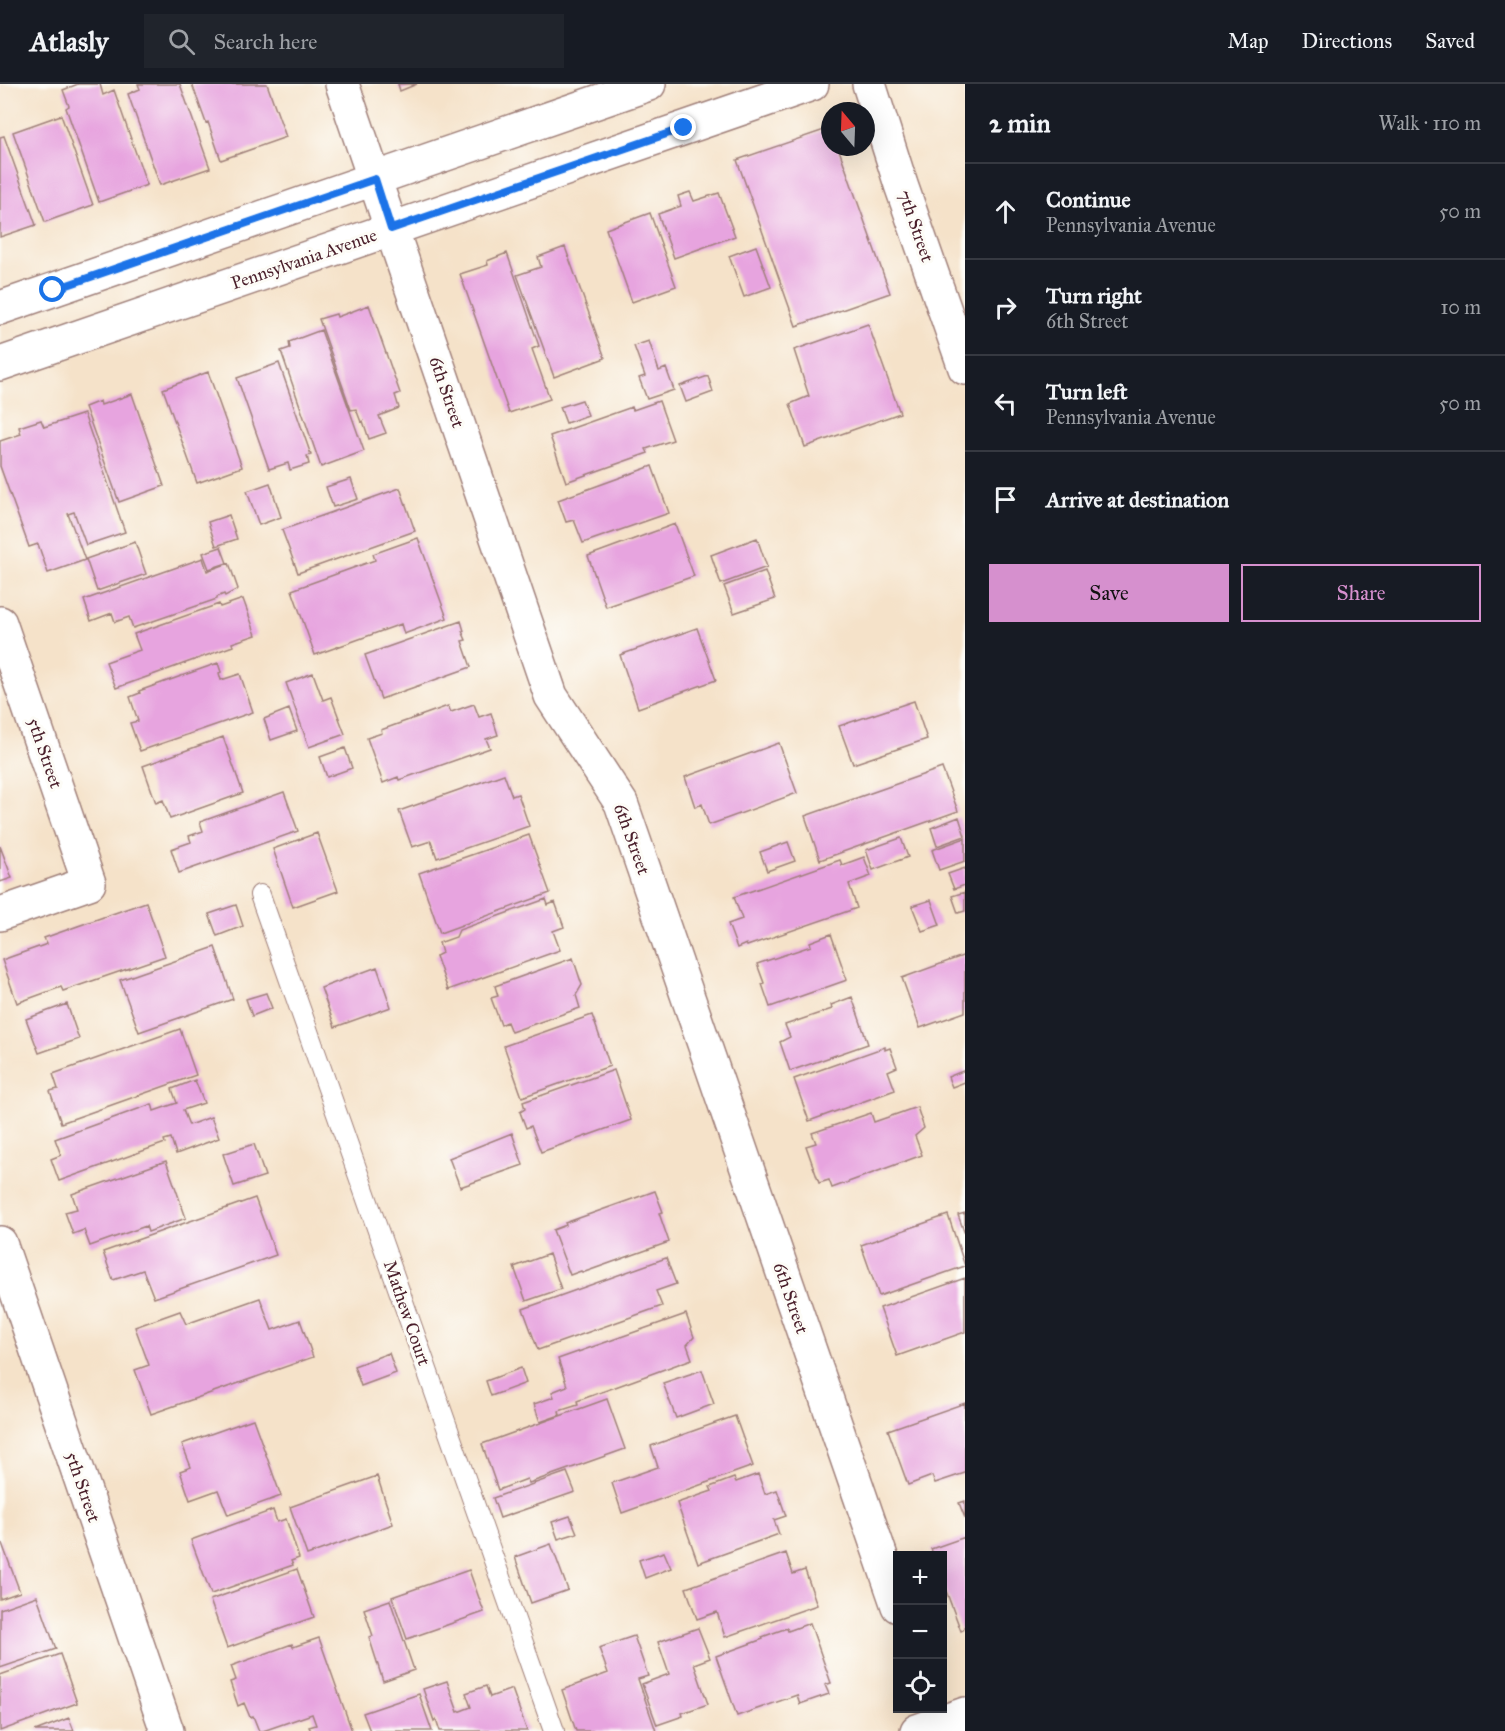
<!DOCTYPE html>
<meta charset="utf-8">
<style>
:root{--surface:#171b24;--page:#20242c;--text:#f1f3f6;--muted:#9ea1a6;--line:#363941;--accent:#d690ce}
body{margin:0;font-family:"IM FELL Great Primer",serif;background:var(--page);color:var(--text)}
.controls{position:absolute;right:18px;bottom:18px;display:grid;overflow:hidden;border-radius:0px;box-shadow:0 6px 24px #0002}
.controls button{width:54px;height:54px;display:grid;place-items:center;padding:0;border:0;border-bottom:2px solid var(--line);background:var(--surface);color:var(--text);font:30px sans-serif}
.compass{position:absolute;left:821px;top:18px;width:54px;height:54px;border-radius:50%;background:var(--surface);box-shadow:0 6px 24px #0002;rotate:341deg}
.stop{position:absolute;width:18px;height:18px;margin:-14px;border:4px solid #1a73e8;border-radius:50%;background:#fff}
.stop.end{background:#1a73e8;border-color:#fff;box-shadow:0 2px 6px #0008}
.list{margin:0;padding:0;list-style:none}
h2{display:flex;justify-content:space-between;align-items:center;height:78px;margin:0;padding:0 24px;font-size:26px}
h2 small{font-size:20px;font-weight:400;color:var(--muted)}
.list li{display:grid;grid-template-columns:39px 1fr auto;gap:18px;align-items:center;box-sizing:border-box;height:96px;padding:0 24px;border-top:2px solid var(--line)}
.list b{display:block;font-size:22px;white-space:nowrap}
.list p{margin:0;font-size:20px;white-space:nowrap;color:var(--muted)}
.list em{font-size:20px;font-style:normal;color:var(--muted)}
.actions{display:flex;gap:12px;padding:18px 24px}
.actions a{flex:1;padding:14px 0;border:2px solid var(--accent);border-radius:0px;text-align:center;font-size:21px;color:var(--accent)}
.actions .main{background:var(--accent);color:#111}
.icon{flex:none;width:33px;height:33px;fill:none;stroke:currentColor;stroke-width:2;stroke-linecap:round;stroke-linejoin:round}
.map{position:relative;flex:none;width:965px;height:1647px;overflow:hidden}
header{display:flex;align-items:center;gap:36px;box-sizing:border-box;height:84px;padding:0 30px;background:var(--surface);border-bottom:2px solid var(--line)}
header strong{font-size:28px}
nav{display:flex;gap:33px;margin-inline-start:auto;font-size:21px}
.search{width:420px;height:54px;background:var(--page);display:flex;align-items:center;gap:15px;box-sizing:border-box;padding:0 21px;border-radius:0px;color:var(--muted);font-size:22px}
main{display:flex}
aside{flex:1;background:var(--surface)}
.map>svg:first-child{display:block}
.building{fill:#e7a4df}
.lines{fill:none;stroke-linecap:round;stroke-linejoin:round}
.service-casing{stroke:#a0807a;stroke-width:22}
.minor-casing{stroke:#a0807a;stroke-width:36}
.tertiary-casing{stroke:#a0807a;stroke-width:36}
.service{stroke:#fff;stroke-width:20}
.minor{stroke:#fff;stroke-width:33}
.tertiary{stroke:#fff;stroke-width:33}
.route{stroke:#1a73e8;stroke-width:8}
.labels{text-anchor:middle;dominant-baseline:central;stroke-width:6;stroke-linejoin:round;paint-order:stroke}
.street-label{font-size:18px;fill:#4a1f2b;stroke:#fdfcf7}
</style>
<header>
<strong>Atlasly</strong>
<div class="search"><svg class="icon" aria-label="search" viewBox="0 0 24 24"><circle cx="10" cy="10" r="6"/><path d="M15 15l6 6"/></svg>Search here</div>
<nav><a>Map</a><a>Directions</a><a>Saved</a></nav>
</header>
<main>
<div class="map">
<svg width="965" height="1647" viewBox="0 0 965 1647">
<rect width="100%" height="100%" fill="#fdfcf7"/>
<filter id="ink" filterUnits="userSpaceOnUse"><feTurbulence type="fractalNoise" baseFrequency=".0167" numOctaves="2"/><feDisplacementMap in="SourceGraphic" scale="12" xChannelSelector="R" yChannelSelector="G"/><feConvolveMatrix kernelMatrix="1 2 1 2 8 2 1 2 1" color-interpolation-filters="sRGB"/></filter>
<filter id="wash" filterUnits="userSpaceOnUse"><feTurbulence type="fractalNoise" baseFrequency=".008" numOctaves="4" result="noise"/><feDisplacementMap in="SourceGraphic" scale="24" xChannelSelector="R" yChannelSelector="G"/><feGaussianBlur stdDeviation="1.35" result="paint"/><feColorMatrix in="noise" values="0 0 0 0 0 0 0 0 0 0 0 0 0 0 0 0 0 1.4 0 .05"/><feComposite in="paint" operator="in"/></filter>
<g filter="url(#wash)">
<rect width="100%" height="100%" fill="#f5e2c9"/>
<g id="blocks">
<path class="building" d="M 78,0 L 100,0 L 103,11 L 114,6 L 147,101 L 99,118 L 66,24 L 69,22 L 63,6 Z
M 138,0 L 180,0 L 210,84 L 160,101 L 128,10 L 140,5 Z
M 192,0 L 267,0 L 286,53 L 221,76 L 208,38 L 206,39 Z
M 398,0 L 417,0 L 400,7 Z
M 61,31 L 93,121 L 45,138 L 13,48 Z
M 830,44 L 830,63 L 838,63 L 890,209 L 796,242 L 737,76 Z
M 4,52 L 36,141 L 0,153 L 0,53 Z
M 690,108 L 694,117 L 719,109 L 735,152 L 674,174 L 658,130 L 681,122 L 678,112 Z
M 650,129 L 676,202 L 632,218 L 606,145 Z
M 756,162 L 771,203 L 744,213 L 729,172 Z
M 565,163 L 605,274 L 554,293 L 517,191 L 541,183 L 538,173 Z
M 507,169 L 539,262 L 532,265 L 550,315 L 509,329 L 460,190 L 488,181 L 487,177 Z
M 369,221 L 400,309 L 395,311 L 399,324 L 379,332 L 386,349 L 369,355 L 363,337 L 361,338 L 356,325 L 351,326 L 319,235 L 336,230 L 337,233 Z
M 868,240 L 900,329 L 805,363 L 790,320 L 809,312 L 794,266 Z
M 321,246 L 364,367 L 321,383 L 281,267 L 290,264 L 289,258 Z
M 649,257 L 659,287 L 666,284 L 674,306 L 647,315 L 639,294 L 645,292 L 634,262 Z
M 279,279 L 311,371 L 307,372 L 309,380 L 290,386 L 288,379 L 269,385 L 237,294 Z
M 208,288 L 242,383 L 197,399 L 163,305 Z
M 708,292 L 713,308 L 686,318 L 680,302 Z
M 132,310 L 164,402 L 119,418 L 85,323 L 100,317 L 101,321 Z
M 582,316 L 588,331 L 566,339 L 560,323 Z
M 659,317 L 673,356 L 646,365 L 648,369 L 566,398 L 550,352 L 632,323 L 633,326 Z
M 84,330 L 125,448 L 86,461 L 74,428 L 68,430 L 85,476 L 48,489 L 38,460 L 29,463 L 0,382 L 0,357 L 21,350 L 19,343 L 41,336 L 44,343 Z
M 652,382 L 669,429 L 583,459 L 574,436 L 566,438 L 558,416 Z
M 351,395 L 358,415 L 333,423 L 326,403 Z
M 270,399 L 281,433 L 259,441 L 247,407 Z
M 400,404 L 415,447 L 298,489 L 282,446 Z
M 229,431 L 237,455 L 216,462 L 208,438 Z
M 675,440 L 694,492 L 606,523 L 588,472 Z
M 418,454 L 447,534 L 404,550 L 401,540 L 315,571 L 292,506 L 375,476 L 373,470 Z
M 757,454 L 767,483 L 721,500 L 711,471 Z
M 135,458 L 146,490 L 97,507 L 86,475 Z
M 221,463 L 227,479 L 209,485 L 203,469 Z
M 203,474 L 207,487 L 229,479 L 238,505 L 225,512 L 224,510 L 217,513 L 217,515 L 133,544 L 129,533 L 115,538 L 112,529 L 91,537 L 84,516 Z
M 765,487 L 775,515 L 734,529 L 724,502 Z
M 243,515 L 256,551 L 232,559 L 233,562 L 116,604 L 106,578 L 140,566 L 134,550 L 219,520 L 220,523 Z
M 461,537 L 464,547 L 462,547 L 466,556 L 462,557 L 471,583 L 381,615 L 365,571 Z
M 697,544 L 716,596 L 638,624 L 620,571 Z
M 218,579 L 221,588 L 219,589 L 221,596 L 240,590 L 253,628 L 140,667 L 130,639 L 138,637 L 130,613 L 140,609 L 139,607 Z
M 313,589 L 323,616 L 331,613 L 345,650 L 309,663 L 286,599 Z
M 914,617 L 927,655 L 853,680 L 839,642 Z
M 474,620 L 479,633 L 491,629 L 498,651 L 486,655 L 490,664 L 399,696 L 398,693 L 383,699 L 367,654 L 382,649 L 381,646 L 448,622 L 451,628 Z
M 289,625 L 297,647 L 271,656 L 264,635 Z
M 223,653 L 243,709 L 170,735 L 163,716 L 156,719 L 143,682 Z
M 779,659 L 797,709 L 709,741 L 702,720 L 695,723 L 685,693 Z
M 345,664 L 352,684 L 327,693 L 320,673 Z
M 942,684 L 958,727 L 820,776 L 805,732 Z
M 504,690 L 512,712 L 518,710 L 529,742 L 437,774 L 431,757 L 412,763 L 399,727 Z
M 284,708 L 298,747 L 179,789 L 171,765 L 191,758 L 189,752 L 203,747 L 200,738 Z
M 959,733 L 965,752 L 937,762 L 931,744 Z
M 317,749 L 338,807 L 293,823 L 273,765 Z
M 529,751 L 550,809 L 440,849 L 419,789 Z
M 901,754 L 908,773 L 873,786 L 866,766 Z
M 965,754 L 965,777 L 939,786 L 932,766 Z
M 788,758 L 795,777 L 767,787 L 760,768 Z
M 0,762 L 12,794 L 0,798 Z
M 864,773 L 871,792 L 849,800 L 857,824 L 747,862 L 746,860 L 737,864 L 728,840 L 742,835 L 734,813 L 840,776 L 842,781 Z
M 965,784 L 965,801 L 954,805 L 948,790 Z
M 965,808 L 965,827 L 958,829 L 952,812 Z
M 546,815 L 548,821 L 555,818 L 564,843 L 553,847 L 560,866 L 448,906 L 436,872 L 442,869 L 439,859 L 456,853 L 459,846 Z
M 931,816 L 940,841 L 922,847 L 912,822 Z
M 146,818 L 165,872 L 63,907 L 61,903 L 17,919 L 2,876 L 47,860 L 44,854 Z
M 236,821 L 243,842 L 217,852 L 209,830 Z
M 831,850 L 847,896 L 770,923 L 762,900 L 764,899 L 757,880 L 811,862 L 810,858 Z
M 215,863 L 233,915 L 139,948 L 120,896 Z
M 965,871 L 965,928 L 920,944 L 902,894 Z
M 573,874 L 582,901 L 576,911 L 580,924 L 511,948 L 507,938 L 501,941 L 491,914 L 498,912 L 495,902 Z
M 377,883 L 391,923 L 335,943 L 321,904 Z
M 266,909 L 272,924 L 252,932 L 246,915 Z
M 852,913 L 868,960 L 790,987 L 780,958 L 790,953 L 785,941 L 832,925 L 831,921 Z
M 67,920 L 79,955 L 39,969 L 26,935 Z
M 592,931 L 610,982 L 522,1013 L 504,962 Z
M 180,945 L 196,991 L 61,1039 L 50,1007 L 58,1005 L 53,990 Z
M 885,963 L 885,966 L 890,964 L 897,983 L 888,987 L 895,1006 L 809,1037 L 794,995 Z
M 614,986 L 631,1036 L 541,1068 L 531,1042 L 526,1044 L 520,1028 L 525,1025 L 523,1018 Z
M 965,986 L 965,998 L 952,1003 L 948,993 Z
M 195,996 L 204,1019 L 183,1026 L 189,1041 L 211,1033 L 219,1054 L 176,1070 L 171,1054 L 164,1056 L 165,1059 L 59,1097 L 51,1075 L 61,1071 L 55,1055 L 152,1020 L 154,1027 L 177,1019 L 172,1005 Z
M 917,1023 L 924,1044 L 915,1052 L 922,1071 L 832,1104 L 829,1096 L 819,1099 L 806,1062 L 816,1059 L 812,1049 L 871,1029 L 874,1038 Z
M 512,1049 L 523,1081 L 460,1103 L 449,1074 Z
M 254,1060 L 265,1092 L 234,1102 L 223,1070 Z
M 166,1077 L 186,1134 L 148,1148 L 146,1142 L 90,1162 L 84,1146 L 73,1150 L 65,1128 L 77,1125 L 72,1110 Z
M 655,1107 L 663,1128 L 659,1129 L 669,1158 L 582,1189 L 581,1187 L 570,1191 L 553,1146 L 566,1141 L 565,1139 Z
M 255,1114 L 276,1171 L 154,1214 L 143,1186 L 113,1196 L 103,1168 Z
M 965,1129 L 965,1150 L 958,1131 Z
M 948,1131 L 965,1182 L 879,1212 L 861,1161 Z
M 549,1170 L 561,1205 L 526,1217 L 514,1183 Z
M 666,1174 L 676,1200 L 656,1207 L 662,1222 L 538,1266 L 523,1225 Z
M 965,1194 L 965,1248 L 897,1272 L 880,1224 Z
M 260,1214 L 272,1246 L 300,1236 L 313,1273 L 151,1330 L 135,1286 L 149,1281 L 135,1243 L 180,1227 L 186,1240 Z
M 686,1230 L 694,1253 L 687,1261 L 692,1275 L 577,1317 L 578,1321 L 559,1327 L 560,1331 L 540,1338 L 534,1320 L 554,1313 L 552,1308 L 567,1302 L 558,1275 Z
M 389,1269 L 396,1289 L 361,1302 L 354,1282 Z
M 521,1284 L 526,1299 L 491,1312 L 486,1297 Z
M 702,1286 L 714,1320 L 676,1334 L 663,1299 Z
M 607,1315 L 625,1365 L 529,1399 L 527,1395 L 498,1406 L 482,1360 Z
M 965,1319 L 965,1389 L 935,1399 L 932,1392 L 908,1401 L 888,1346 Z
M 735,1332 L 753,1382 L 622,1429 L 612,1399 L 658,1383 L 651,1362 Z
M 253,1335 L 281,1412 L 228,1431 L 218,1406 L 190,1416 L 180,1387 L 191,1383 L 182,1360 Z
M 567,1388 L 575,1408 L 500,1434 L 493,1414 Z
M 758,1390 L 765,1410 L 777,1406 L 786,1432 L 774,1436 L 779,1450 L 698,1479 L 677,1419 L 712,1407 L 710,1403 L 734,1394 L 736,1398 Z
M 377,1392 L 393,1440 L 307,1471 L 290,1423 Z
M 965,1417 L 965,1434 L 959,1419 Z
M 273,1426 L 277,1438 L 286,1435 L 299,1474 L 291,1477 L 293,1481 L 211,1510 L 191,1456 Z
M 570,1432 L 577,1449 L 558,1455 L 552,1438 Z
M 965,1453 L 965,1545 L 961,1547 L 942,1496 L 942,1472 L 934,1472 L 931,1465 Z
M 0,1454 L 20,1508 L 0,1515 Z
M 551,1460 L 568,1506 L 531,1519 L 515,1473 Z
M 664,1468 L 671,1484 L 645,1494 L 639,1476 Z
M 786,1469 L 793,1490 L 805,1486 L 817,1521 L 725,1553 L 717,1528 L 697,1535 L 686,1504 Z
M 297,1485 L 314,1533 L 227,1564 L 210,1516 Z
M 469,1486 L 484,1528 L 407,1555 L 392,1513 Z
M 37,1512 L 56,1565 L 0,1584 L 0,1525 Z
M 390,1516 L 414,1586 L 383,1597 L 369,1553 L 373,1552 L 364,1525 Z
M 810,1539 L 831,1599 L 825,1601 L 829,1610 L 800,1620 L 797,1611 L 737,1632 L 716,1572 L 763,1555 L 762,1553 L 787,1544 L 788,1547 Z
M 698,1544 L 710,1574 L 694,1580 L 708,1620 L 682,1629 L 683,1632 L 657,1641 L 642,1600 L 669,1590 L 658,1558 Z
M 634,1552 L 648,1592 L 638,1595 L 656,1647 L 576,1647 L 562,1606 L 608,1589 L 599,1564 Z
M 319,1554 L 352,1647 L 311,1647 L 309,1643 L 316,1641 L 312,1630 L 263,1647 L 259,1647 L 253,1632 L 250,1633 L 244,1619 L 238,1622 L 230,1598 L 236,1596 L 231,1582 L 292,1560 L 293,1563 Z
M 60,1570 L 77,1619 L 0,1647 L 0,1591 Z
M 447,1597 L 458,1628 L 471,1623 L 466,1609 L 486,1602 L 490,1613 L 512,1605 L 527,1647 L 440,1647 L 436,1635 L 434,1637 L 423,1605 Z
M 419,1610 L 432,1647 L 370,1647 L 363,1629 Z
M 69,1634 L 74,1647 L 35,1647 Z"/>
</g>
</g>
<g filter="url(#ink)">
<use href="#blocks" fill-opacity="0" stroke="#a0807a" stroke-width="1.5"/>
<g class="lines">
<defs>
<path id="service" d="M 260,811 L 554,1647"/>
<path id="minor" d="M 342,0 L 551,612 L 621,719 L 898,1522
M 0,224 L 649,0
M 0,280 L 812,0
M 0,539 L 89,799 L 0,830
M 0,1159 L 167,1647
M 917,1647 L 965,1630"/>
<path id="tertiary" d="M 869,0 L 901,101 L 965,284"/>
</defs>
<use href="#service" class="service-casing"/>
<use href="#minor" class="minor-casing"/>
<use href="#tertiary" class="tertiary-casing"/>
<use href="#service" class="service"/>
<use href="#minor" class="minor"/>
<use href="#tertiary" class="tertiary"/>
</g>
</g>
<g class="lines" filter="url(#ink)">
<path class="route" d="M 53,206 L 375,95 L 391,145 L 684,44"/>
</g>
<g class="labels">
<g class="street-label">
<text transform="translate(916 142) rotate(71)">7th Street</text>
<text transform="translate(304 175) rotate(-19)">Pennsylvania Avenue</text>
<text transform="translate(447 308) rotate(71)">6th Street</text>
<text transform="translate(45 669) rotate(71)">5th Street</text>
<text transform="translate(632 755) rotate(70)">6th Street</text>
<text transform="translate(791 1214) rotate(71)">6th Street</text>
<text transform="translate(407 1229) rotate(71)">Mathew Court</text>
<text transform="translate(83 1403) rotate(71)">5th Street</text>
</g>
</g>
</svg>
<div class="controls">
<button>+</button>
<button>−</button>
<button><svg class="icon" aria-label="locate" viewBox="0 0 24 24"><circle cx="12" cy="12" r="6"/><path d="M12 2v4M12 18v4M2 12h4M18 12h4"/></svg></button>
</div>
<svg class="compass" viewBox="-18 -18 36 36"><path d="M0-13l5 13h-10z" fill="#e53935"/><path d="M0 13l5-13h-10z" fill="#9ea1a6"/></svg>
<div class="stop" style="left:53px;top:206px"></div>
<div class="stop end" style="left:684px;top:44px"></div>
</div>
<aside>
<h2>2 min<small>Walk · 110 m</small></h2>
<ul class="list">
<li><svg class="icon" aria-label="ahead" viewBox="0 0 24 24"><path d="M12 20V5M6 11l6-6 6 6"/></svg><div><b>Continue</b><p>Pennsylvania Avenue</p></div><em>50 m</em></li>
<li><svg class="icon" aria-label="right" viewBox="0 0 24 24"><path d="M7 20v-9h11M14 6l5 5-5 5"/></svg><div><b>Turn right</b><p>6th Street</p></div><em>10 m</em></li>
<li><svg class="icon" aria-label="left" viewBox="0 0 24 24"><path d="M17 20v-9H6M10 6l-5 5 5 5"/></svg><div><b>Turn left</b><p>Pennsylvania Avenue</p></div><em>50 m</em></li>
<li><svg class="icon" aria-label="arrive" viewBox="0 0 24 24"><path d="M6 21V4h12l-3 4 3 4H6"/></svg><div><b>Arrive at destination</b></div></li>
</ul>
<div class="actions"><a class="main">Save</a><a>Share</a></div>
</aside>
</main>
